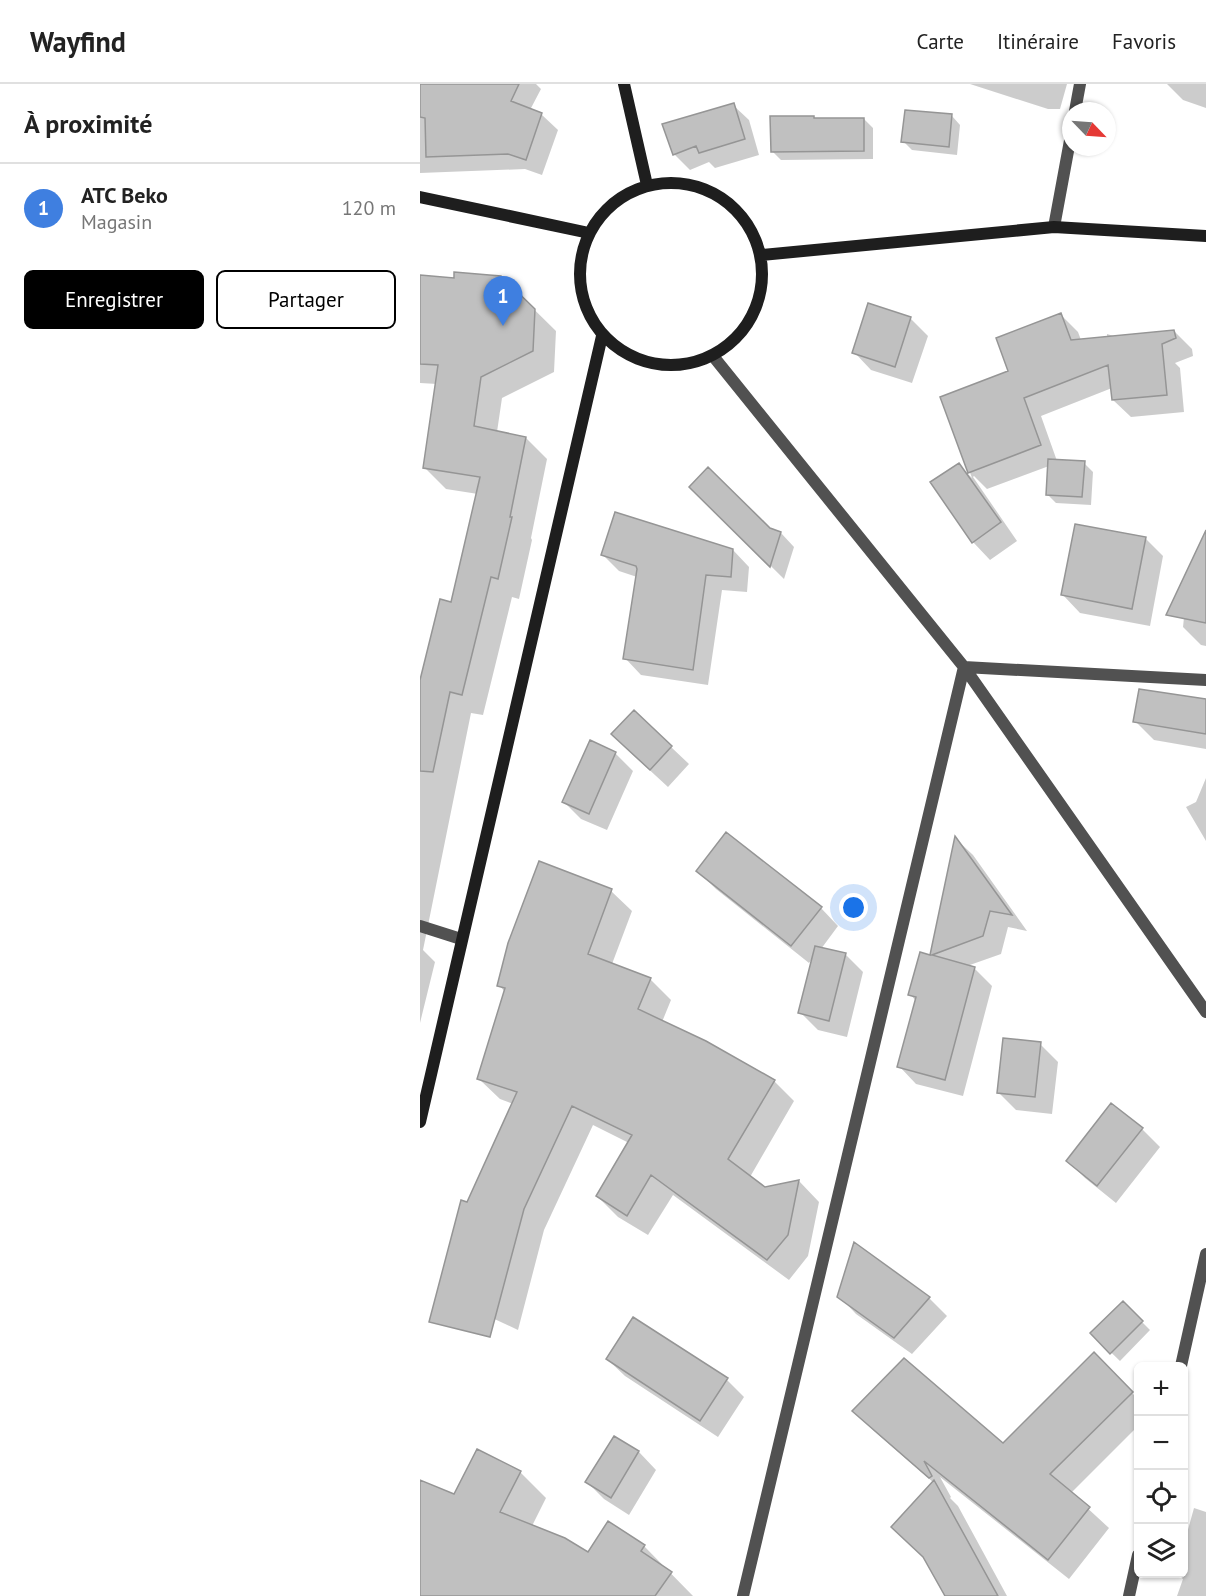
<!DOCTYPE html>
<html lang="fr">
<meta charset="utf-8">
<style>
:root{--surface:#fff;--page:#f6f6f6;--text:#222;--muted:#767676;--line:#e0e0e0;--accent:#000}
body{margin:0;font-family:"PT Sans",sans-serif;background:var(--page);color:var(--text)}
.controls{position:absolute;right:18px;bottom:18px;display:grid;overflow:hidden;border-radius:9px;box-shadow:0 2px 4px #0004}
.controls button{width:54px;height:54px;display:grid;place-items:center;padding:0;border:0;border-bottom:2px solid var(--line);background:var(--surface);color:var(--text);font:30px sans-serif}
.compass{position:absolute;left:642px;top:18px;width:54px;height:54px;border-radius:50%;background:var(--surface);box-shadow:0 2px 4px #0004;rotate:115deg}
.you{position:absolute;left:434px;top:824px;width:21px;height:21px;margin:-15px;border:4px solid #fff;border-radius:50%;background:#1a73e8;box-shadow:0 0 0 9px #1a73e833}
.badge{display:grid;place-items:center;width:39px;height:39px;border-radius:50%;background:var(--accent);color:#fff;font-size:20px;font-weight:700}
.pin{position:absolute;translate:-50% -50px;filter:drop-shadow(0 2px 3px #0008)}
.pin::after{content:'';position:absolute;top:32px;width:21px;height:18px;background:inherit;clip-path:polygon(0 0,100% 0,50% 100%)}
.list{margin:0;padding:0;list-style:none}
h2{display:flex;justify-content:space-between;align-items:center;height:78px;margin:0;padding:0 24px;font-size:26px}
h2 small{font-size:20px;font-weight:400;color:var(--muted)}
.list li{display:grid;grid-template-columns:39px 1fr auto;gap:18px;align-items:center;box-sizing:border-box;height:90px;padding:0 24px;border-top:2px solid var(--line)}
.list b{display:block;font-size:22px;white-space:nowrap}
.list p{margin:0;font-size:20px;white-space:nowrap;color:var(--muted)}
.list em{font-size:20px;font-style:normal;color:var(--muted)}
.actions{display:flex;gap:12px;padding:18px 24px}
.actions a{flex:1;padding:14px 0;border:2px solid var(--accent);border-radius:9px;text-align:center;font-size:21px;color:var(--accent)}
.actions .main{background:var(--accent);color:#fff}
.icon{flex:none;width:33px;height:33px;fill:none;stroke:currentColor;stroke-width:2;stroke-linecap:round;stroke-linejoin:round}
.map{position:relative;flex:none;width:786px;height:1512px;overflow:hidden}
header{display:flex;align-items:center;gap:36px;box-sizing:border-box;height:84px;padding:0 30px;background:var(--surface);border-bottom:2px solid var(--line)}
header strong{font-size:28px}
nav{display:flex;gap:33px;margin-inline-start:auto;font-size:21px}
main{display:flex}
aside{flex:1;background:var(--surface)}
.map>svg:first-child{display:block}
.shadow{fill:#0003}
.building{fill:#c0c0c0;stroke:#959595;stroke-width:1.5}
.lines{fill:none;stroke-linecap:round;stroke-linejoin:round}
.street{stroke:#515151;stroke-width:12}
.secondary{stroke:#1e1e1e;stroke-width:12}
</style>
<header>
<strong>Wayfind</strong>
<nav><a>Carte</a><a>Itinéraire</a><a>Favoris</a></nav>
</header>
<main>
<aside>
<h2>À proximité<small></small></h2>
<ul class="list">
<li><span class="badge" style="background:#3f7fe0">1</span><div><b>ATC Beko</b><p>Magasin</p></div><em>120 m</em></li>
</ul>
<div class="actions"><a class="main">Enregistrer</a><a>Partager</a></div>
</aside>
<div class="map">
<svg width="786" height="1512" viewBox="0 0 786 1512">
<rect width="100%" height="100%" fill="#fff"/>
<path class="shadow" d="M 0,0 L 116,0 L 121,5 L 110,26 L 121,30 L 138,46 L 122,91 L 105,85 L 0,89 Z
M 550,0 L 647,0 L 640,25 L 628,25 Z
M 747,0 L 786,0 L 786,24 L 763,16 Z
M 313,21 L 329,36 L 339,71 L 295,84 L 289,78 L 270,86 L 254,70 Z
M 532,32 L 540,41 L 537,71 L 492,66 L 483,57 Z
M 444,35 L 453,44 L 453,75 L 361,76 L 352,67 Z
M 0,193 L 35,195 L 81,193 L 136,247 L 134,288 L 82,314 L 77,348 L 106,354 L 127,375 L 111,454 L 112,456 L 99,515 L 92,513 L 63,631 L 51,629 L 3,866 L 15,878 L 0,939 L 0,602 L 33,520 L 58,410 L 26,405 L 5,384 L 17,300 L 0,299 Z
M 640,230 L 658,248 L 661,256 L 687,254 L 687,250 L 697,253 L 754,247 L 772,265 L 773,272 L 755,279 L 760,284 L 764,328 L 711,333 L 693,316 L 692,304 L 621,332 L 637,377 L 664,379 L 673,388 L 671,421 L 636,419 L 627,410 L 629,382 L 567,405 L 554,392 L 553,393 L 597,457 L 570,476 L 553,458 L 539,381 L 552,394 L 522,314 L 590,288 Z
M 490,234 L 508,252 L 492,299 L 451,286 L 434,268 Z
M 271,403 L 349,445 L 361,449 L 374,463 L 364,495 Z
M 725,454 L 743,472 L 730,542 L 660,529 L 643,511 Z
M 313,466 L 329,483 L 327,508 L 302,506 L 288,601 L 221,591 L 205,574 L 217,493 L 199,487 L 183,471 Z
M 766,514 L 786,517 L 786,562 L 781,561 L 763,543 Z
M 786,617 L 786,665 L 734,656 L 715,637 Z
M 251,663 L 269,680 L 248,703 L 210,668 Z
M 195,669 L 213,687 L 187,746 L 161,735 L 143,717 Z
M 786,694 L 786,757 L 766,723 L 776,718 Z
M 536,755 L 553,771 L 607,847 L 588,843 L 581,870 L 547,882 L 554,884 L 572,902 L 543,1012 L 496,1000 L 479,982 L 496,917 L 490,910 L 511,873 Z
M 278,787 L 401,824 L 418,842 L 401,865 L 425,870 L 443,888 L 427,953 L 398,946 L 380,928 L 393,874 L 389,879 L 296,805 Z
M 191,807 L 212,827 L 192,880 L 230,895 L 251,916 L 242,938 L 354,997 L 374,1017 L 330,1093 L 345,1105 L 379,1097 L 399,1118 L 388,1172 L 369,1196 L 253,1111 L 228,1151 L 198,1133 L 177,1112 L 209,1059 L 173,1041 L 124,1146 L 98,1246 L 42,1220 L 47,1119 L 93,1020 L 80,1015 L 59,995 L 85,908 L 79,901 Z
M 620,960 L 638,978 L 632,1030 L 596,1026 L 579,1009 Z
M 692,1021 L 722,1045 L 740,1063 L 696,1119 L 665,1094 L 648,1077 Z
M 435,1161 L 509,1214 L 527,1232 L 492,1270 L 436,1230 L 419,1212 Z
M 703,1219 L 730,1246 L 700,1277 L 672,1250 Z
M 674,1271 L 718,1315 L 718,1342 L 651,1409 L 689,1444 L 649,1495 L 520,1393 L 531,1413 L 530,1414 L 538,1422 L 587,1512 L 526,1512 L 507,1477 L 473,1443 L 514,1399 L 454,1347 L 434,1327 L 583,1361 Z
M 187,1275 L 307,1296 L 324,1313 L 298,1353 L 205,1292 Z
M 194,1354 L 219,1368 L 236,1386 L 209,1431 L 184,1415 L 167,1398 Z
M 100,1388 L 126,1414 L 112,1442 L 168,1470 L 224,1462 L 273,1512 L 0,1512 L 0,1398 L 35,1412 Z
M 774,1424 L 786,1428 L 786,1512 L 757,1512 L 763,1495 L 757,1490 L 764,1490 L 764,1460 Z"/>
<path class="building" d="M 0,0 L 99,0 L 91,17 L 122,29 L 106,76 L 88,70 L 6,73 L 5,34 L 0,33 Z
M 314,19 L 325,55 L 279,69 L 276,62 L 253,71 L 242,40 Z
M 485,26 L 532,30 L 529,63 L 481,58 Z
M 350,32 L 394,32 L 394,34 L 444,34 L 444,67 L 351,68 Z
M 34,188 L 81,192 L 115,225 L 113,267 L 61,293 L 54,342 L 106,353 L 90,433 L 92,433 L 78,495 L 71,493 L 42,611 L 30,608 L 13,688 L 0,687 L 0,596 L 20,515 L 31,518 L 60,393 L 3,384 L 18,281 L 0,280 L 0,191 L 34,194 Z
M 448,219 L 491,233 L 475,283 L 432,269 Z
M 641,229 L 651,256 L 754,246 L 756,254 L 742,260 L 747,311 L 692,316 L 688,281 L 604,314 L 621,361 L 548,389 L 520,313 L 588,287 L 576,254 Z
M 628,375 L 665,377 L 662,413 L 626,411 Z
M 539,379 L 581,438 L 552,459 L 510,398 Z
M 288,383 L 350,444 L 361,448 L 350,483 L 269,403 Z
M 195,428 L 313,465 L 311,493 L 286,491 L 273,586 L 203,575 L 217,485 L 216,482 L 181,471 Z
M 655,440 L 726,453 L 712,525 L 641,511 Z
M 786,446 L 786,539 L 746,531 Z
M 719,605 L 786,615 L 786,650 L 713,638 Z
M 214,626 L 252,662 L 230,686 L 191,650 Z
M 170,656 L 196,668 L 169,730 L 142,718 Z
M 306,748 L 402,823 L 371,862 L 276,787 Z
M 535,752 L 592,831 L 570,827 L 563,852 L 512,871 L 555,883 L 525,996 L 477,983 L 496,913 L 488,911 L 500,868 L 510,871 Z
M 119,777 L 192,805 L 168,870 L 231,894 L 218,925 L 286,957 L 355,996 L 308,1075 L 345,1103 L 379,1096 L 368,1151 L 347,1176 L 231,1091 L 207,1132 L 176,1112 L 212,1051 L 152,1022 L 104,1125 L 70,1253 L 9,1238 L 41,1116 L 47,1118 L 97,1008 L 57,995 L 85,904 L 77,902 L 88,859 Z
M 395,862 L 426,869 L 409,937 L 378,929 Z
M 583,954 L 621,958 L 615,1013 L 577,1009 Z
M 691,1019 L 723,1044 L 677,1102 L 646,1077 Z
M 434,1158 L 510,1213 L 474,1254 L 417,1213 Z
M 703,1217 L 723,1237 L 690,1270 L 670,1249 Z
M 213,1233 L 308,1294 L 280,1337 L 186,1275 Z
M 674,1268 L 713,1308 L 630,1390 L 670,1423 L 628,1476 L 504,1377 L 512,1392 L 509,1394 L 432,1327 L 484,1274 L 583,1359 Z
M 194,1352 L 219,1367 L 191,1414 L 165,1398 Z
M 57,1365 L 101,1387 L 80,1428 L 145,1454 L 168,1468 L 188,1437 L 225,1461 L 221,1467 L 252,1488 L 235,1512 L 0,1512 L 0,1396 L 34,1410 Z
M 514,1396 L 578,1512 L 525,1512 L 503,1473 L 471,1443 Z"/>
<g class="lines">
<path class="street" d="M 655,27 L 660,0
M 634,143 L 651,51
M 293,272 L 544,583 L 786,928
M 0,842 L 41,855
M 761,1282 L 786,1170
M 323,1512 L 544,583 L 786,596
M 709,1512 L 718,1471"/>
<path class="secondary" d="M 204,0 L 227,101
M160 190a91 91 0 1 1 182 0a91 91 0 1 1-182 0Z
M 0,113 L 169,149
M 341,171 L 634,143 L 786,152
M 0,1038 L 182,252"/>
</g>
</svg>
<div class="controls">
<button>+</button>
<button>−</button>
<button><svg class="icon" aria-label="locate" viewBox="0 0 24 24"><circle cx="12" cy="12" r="6"/><path d="M12 2v4M12 18v4M2 12h4M18 12h4"/></svg></button>
<button><svg class="icon" aria-label="layers" viewBox="0 0 24 24"><path d="M12 4l9 5-9 5-9-5zM3 14l9 5 9-5"/></svg></button>
</div>
<svg class="compass" viewBox="-18 -18 36 36"><path d="M0-13l5 13h-10z" fill="#e53935"/><path d="M0 13l5-13h-10z" fill="#767676"/></svg>
<div class="you"></div>
<div class="pin badge" style="left:83px;top:242px;background:#3f7fe0">1</div>
</div>
</main>
